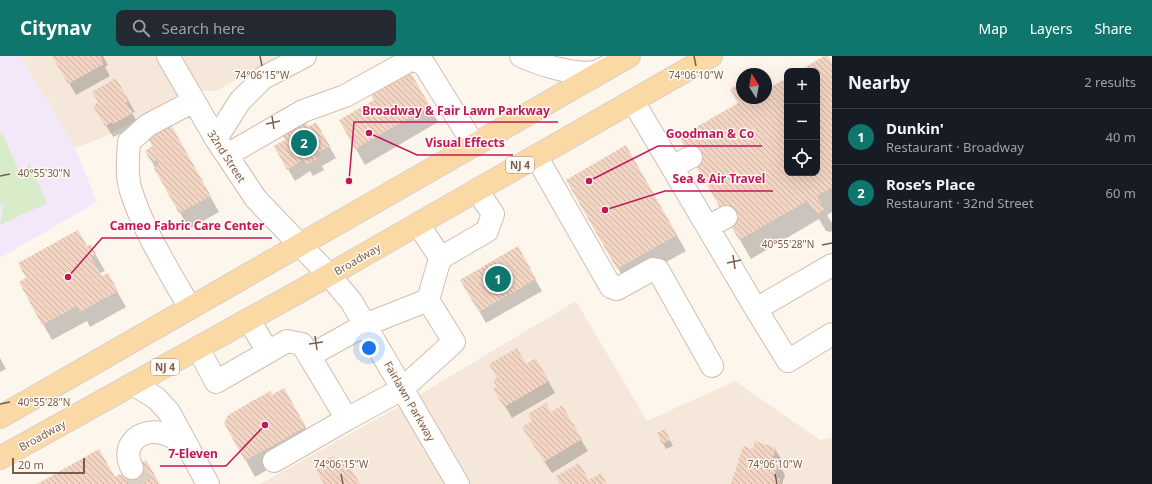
<!DOCTYPE html>
<meta charset="utf-8">
<style>
:root{--surface:#171b24;--page:#242831;--text:#f1f3f6;--muted:#9ea1a6;--line:#363941;--accent:#0f766e}
body{margin:0;font-family:"Noto Sans",sans-serif;background:var(--page);color:var(--text)}
.controls{position:absolute;right:12px;top:12px;display:grid;overflow:hidden;border-radius:8px;box-shadow:0 4px 16px #0002}
.controls button{width:36px;height:36px;display:grid;place-items:center;padding:0;border:0;border-bottom:1px solid var(--line);background:var(--surface);color:var(--text);font:20px sans-serif}
.compass{position:absolute;left:736px;top:12px;width:36px;height:36px;border-radius:50%;background:var(--surface);box-shadow:0 4px 16px #0002;rotate:349deg}
.scale{position:absolute;left:12px;bottom:10px;width:73px;box-sizing:border-box;padding-left:4px;border:2px solid #7a5c4d;border-top:0;font-size:11px;line-height:14px;white-space:nowrap;color:#7a5c4d;-webkit-text-stroke:3px #fffaf3;paint-order:stroke}
.you{position:absolute;left:369px;top:292px;width:14px;height:14px;margin:-10px;border:3px solid #fff;border-radius:50%;background:#1a73e8;box-shadow:0 0 0 6px #1a73e833}
.badge{display:grid;place-items:center;width:26px;height:26px;border-radius:50%;background:var(--accent);color:#fff;font-size:13px;font-weight:700}
.pin{position:absolute;translate:-50% -50%;border:2px solid #fff;box-shadow:0 1px 4px #0006}
.list{margin:0;padding:0;list-style:none}
h2{display:flex;justify-content:space-between;align-items:center;height:52px;margin:0;padding:0 16px;font-size:17px}
h2 small{font-size:13px;font-weight:400;color:var(--muted)}
.list li{display:grid;grid-template-columns:26px 1fr auto;gap:12px;align-items:center;box-sizing:border-box;height:56px;padding:0 16px;border-top:1px solid var(--line)}
.list b{display:block;font-size:15px;white-space:nowrap}
.list p{margin:0;font-size:13px;white-space:nowrap;color:var(--muted)}
.list em{font-size:13px;font-style:normal;color:var(--muted)}
.icon{flex:none;width:22px;height:22px;fill:none;stroke:currentColor;stroke-width:2;stroke-linecap:round;stroke-linejoin:round}
.map{position:relative;flex:none;width:832px;height:428px;overflow:hidden}
header{display:flex;align-items:center;gap:24px;box-sizing:border-box;height:56px;padding:0 20px;background:var(--accent);color:#fff}
header strong{font-size:19px}
nav{display:flex;gap:22px;margin-inline-start:auto;font-size:14px}
.search{width:280px;height:36px;background:var(--page);display:flex;align-items:center;gap:10px;box-sizing:border-box;padding:0 14px;border-radius:8px;color:var(--muted);font-size:15px}
main{display:flex}
aside{flex:1;background:var(--surface)}
.map>svg:first-child{display:block}
.residential{fill:#f5e8da}
.education{fill:#f3e8fa}
.pitch{fill:#d8ecc9}
.shadow{fill:#0003}
.building{fill:url(#building-back-hatch)}
.lines{fill:none;stroke-linecap:round;stroke-linejoin:round}
.minor-tunnel{stroke:#dcd0c4;stroke-width:22;stroke-dasharray:22 11;stroke-linecap:butt}
.minor-casing{stroke:#d1beb0;stroke-width:24}
.major-casing{stroke:#dad1cd;stroke-width:24}
.minor{stroke:#fff;stroke-width:22}
.major{stroke:#fbd9a5;stroke-width:22}
.ticks{fill:none;stroke:#7a5c4d;stroke-width:1.5}
.labels{text-anchor:middle;dominant-baseline:central;stroke-width:3;stroke-linejoin:round;paint-order:stroke}
.shield{fill:#fffaf3;stroke:#a28b7f;stroke-width:1}
.shield-label{font-size:10px;font-weight:bold;fill:#7a5c4d}
.street-label{font-size:11px;fill:#7a5c4d;stroke:#fffaf3}
.ticks-label{font-size:10px;text-anchor:middle;fill:#7a5c4d;stroke:#fffaf3;stroke-width:3;stroke-linejoin:round;paint-order:stroke}
.leader{fill:none;stroke:#c2185b;stroke-width:1.5}
.callout-dot{fill:#c2185b;stroke:#fffaf3;stroke-width:1.5}
.callout-label{font-size:12px;text-anchor:middle;font-weight:bold;fill:#c2185b;stroke:#fffaf3;stroke-width:3;stroke-linejoin:round;paint-order:stroke}
</style>
<header>
<strong>Citynav</strong>
<div class="search"><svg class="icon" aria-label="search" viewBox="0 0 24 24"><circle cx="10" cy="10" r="6"/><path d="M15 15l6 6"/></svg>Search here</div>
<nav><a>Map</a><a>Layers</a><a>Share</a></nav>
</header>
<main>
<div class="map">
<svg width="832" height="428" viewBox="0 0 832 428">
<defs>
<pattern id="building-back-hatch" width="6" height="6" patternUnits="userSpaceOnUse"><rect width="6" height="6" fill="#f3d5c3"/><path d="M-1 5l2 2M0 0l6 6M5-1l2 2" fill="none" stroke="#cab0a1"/></pattern>
</defs>
<rect width="100%" height="100%" fill="#fdf6ec"/>
<path class="residential" d="M 20,0 L 281,0 L 216,35 L 188,35 L 107,80 L 75,92 Z
M 576,245 L 647,365 L 735,325 L 820,384 L 832,381 L 832,428 L 260,428 L 409,345 Z"/>
<path class="education" d="M 0,0 L 20,0 L 75,92 L 97,146 L 0,202 Z"/>
<path class="pitch" d="M 2,76 L 21,120 L 29,107 L 47,147 L 0,169 L 3,149 L 0,149 L 0,77 Z"/>
<path class="shadow" d="M 54,0 L 103,0 L 108,9 L 105,11 L 110,20 L 76,39 Z
M 827,0 L 832,9 L 832,156 L 827,159 L 832,167 L 832,174 L 831,176 L 826,175 L 819,163 L 751,203 L 681,82 L 739,47 L 742,27 L 742,42 L 766,42 L 766,34 L 787,23 L 787,117 L 817,117 L 817,15 L 801,15 Z
M 409,15 L 438,66 L 365,109 L 340,65 L 375,44 Z
M 116,24 L 135,56 L 132,57 L 139,69 L 121,79 L 120,78 L 113,81 L 94,50 L 99,47 Z
M 316,68 L 336,102 L 322,110 L 324,114 L 313,120 L 310,115 L 295,125 L 275,91 Z
M 179,84 L 219,156 L 189,173 L 146,95 Z
M 626,91 L 686,195 L 627,228 L 567,124 Z
M 90,189 L 105,215 L 100,217 L 102,221 L 107,218 L 126,251 L 90,271 L 87,265 L 52,284 L 43,268 L 87,191 Z
M 517,192 L 542,235 L 486,267 L 461,224 Z
M 0,302 L 6,313 L 0,316 Z
M 536,303 L 555,337 L 512,362 L 495,333 Z
M 284,333 L 314,387 L 255,421 L 225,367 Z
M 561,351 L 588,395 L 552,417 L 530,383 L 551,357 Z
M 658,378 L 668,380 L 673,390 L 666,393 Z
M 775,393 L 782,404 L 780,410 L 785,419 L 782,428 L 732,428 L 754,395 Z"/>
<path class="building" d="M 52,0 L 100,0 L 104,8 L 68,28 Z
M 824,0 L 828,0 L 832,7 L 832,131 L 817,140 L 824,153 L 820,157 L 816,157 L 807,145 L 739,184 L 679,81 L 738,47 L 730,33 L 742,26 L 742,42 L 766,42 L 766,32 L 767,33 L 787,22 L 787,117 L 817,117 L 817,15 L 799,15 Z
M 409,14 L 430,50 L 355,93 L 339,64 L 374,44 L 369,36 Z
M 116,22 L 129,44 L 126,46 L 133,57 L 113,68 L 112,66 L 105,70 L 93,50 L 98,46 L 92,36 Z
M 305,64 L 308,71 L 316,66 L 330,90 L 316,98 L 318,102 L 306,109 L 303,104 L 287,114 L 274,90 L 285,84 L 282,78 Z
M 170,67 L 211,140 L 179,157 L 154,112 L 159,109 L 157,104 L 152,107 L 145,95 L 152,90 L 147,80 Z
M 626,89 L 677,179 L 617,213 L 566,124 Z
M 78,174 L 87,190 L 91,188 L 96,198 L 91,201 L 102,220 L 108,217 L 118,235 L 80,256 L 77,250 L 42,269 L 19,226 L 26,222 L 18,207 Z
M 518,190 L 536,223 L 479,256 L 460,224 Z
M 517,292 L 526,308 L 536,302 L 549,325 L 504,351 L 493,333 L 497,331 L 493,324 L 497,322 L 489,308 Z
M 284,332 L 306,371 L 245,405 L 224,367 L 228,359 L 270,335 L 272,339 Z
M 546,347 L 551,356 L 562,349 L 582,383 L 544,406 L 522,371 L 532,365 L 528,358 Z
M 665,373 L 670,384 L 662,388 L 657,377 Z
M 755,385 L 776,392 L 772,404 L 779,406 L 774,421 L 780,423 L 779,428 L 731,428 L 743,390 L 753,393 Z
M 99,393 L 115,421 L 146,404 L 160,428 L 37,428 Z
M 333,400 L 338,408 L 346,404 L 360,428 L 324,428 L 314,411 Z
M 579,407 L 589,424 L 601,417 L 607,428 L 560,428 L 556,420 Z"/>
<g class="lines">
<path class="minor-tunnel" d="M 132,412 L 141,428"/>
<defs>
<path id="minor" d="M 168,0 L 216,83 L 256,143 L 329,219 L 351,245 L 458,428
M 521,0 C 538,8 576,20 594,16 C 598,16 604,12 608,10
M 633,45 L 756,253 L 832,209
M 216,83 L 240,45 L 263,22 L 305,0
M 227,99 L 303,55 L 345,40 L 412,3 L 424,8 L 474,89
M 536,100 L 611,231 L 617,233 L 653,213 L 658,214 L 712,310
M 672,111 L 691,101
M 418,168 L 438,198 L 444,200 L 487,175 L 493,158 L 477,134
M 708,171 L 726,161
M 428,244 L 441,199
M 190,252 C 169,215 144,176 131,135 C 126,119 128,102 129,86 L 148,69 L 194,45
M 756,253 L 788,305 L 832,278
M 249,264 L 268,296
M 198,292 L 216,326 L 287,285 L 302,288 L 347,363 L 402,333 L 454,286 L 428,244 L 365,269 L 309,300
M 133,328 L 156,342 L 169,356 L 208,428
M 274,405 L 347,363
M 132,412 C 120,390 139,372 162,377 C 172,379 181,386 189,393"/>
<path id="major" d="M 0,361 L 629,0
M 0,402 L 329,219 L 711,0"/>
</defs>
<use href="#minor" class="minor-casing"/>
<use href="#major" class="major-casing"/>
<use href="#minor" class="minor"/>
<use href="#major" class="major"/>
</g>
<path class="ticks" d="M 260,0 L 262,10M 694,0 L 696,10M 272,60 L 274,73M 266,68 L 280,65M 0,120 L 10,118M 822,189 L 832,187M 733,199 L 735,213M 727,207 L 741,204M 315,280 L 317,294M 309,288 L 323,286M 0,348 L 10,346M 341,418 L 343,428M 775,418 L 777,428"/>
<g class="labels">
<g class="shield">
<rect x="506" y="101" width="28" height="16" rx="3"/>
<rect x="151" y="303" width="28" height="16" rx="3"/>
</g>
<g class="shield-label">
<text x="520" y="109">NJ 4</text>
<text x="165" y="311">NJ 4</text>
</g>
<g class="street-label">
<text transform="translate(227 100) rotate(57)">32nd Street</text>
<text transform="translate(357 203) rotate(-30)">Broadway</text>
<text transform="translate(410 345) rotate(60)">Fairlawn Parkway</text>
<text transform="translate(42 379) rotate(-29)">Broadway</text>
</g>
</g>
<g class="ticks-label">
<text x="262" y="23">74°06'15"W</text>
<text x="696" y="23">74°06'10"W</text>
<text x="44" y="121">40°55'30"N</text>
<text x="788" y="192">40°55'28"N</text>
<text x="44" y="350">40°55'28"N</text>
<text x="341" y="412">74°06'15"W</text>
<text x="775" y="412">74°06'10"W</text>
</g>
<path class="leader" d="M349 125L354 66H558M589 125L658 90H762M369 77L417 99H513M605 154L665 135H773M68 221L102 182H272M265 369L226 410H160"/>
<g class="callout-dot">
<circle cx="349" cy="125" r="4"/>
<circle cx="589" cy="125" r="4"/>
<circle cx="369" cy="77" r="4"/>
<circle cx="605" cy="154" r="4"/>
<circle cx="68" cy="221" r="4"/>
<circle cx="265" cy="369" r="4"/>
</g>
<g class="callout-label">
<text x="456" y="59">Broadway &amp; Fair Lawn Parkway</text>
<text x="710" y="82">Goodman &amp; Co</text>
<text x="465" y="91">Visual Effects</text>
<text x="719" y="127">Sea &amp; Air Travel</text>
<text x="187" y="174">Cameo Fabric Care Center</text>
<text x="193" y="402">7-Eleven</text>
</g>
</svg>
<div class="controls">
<button>+</button>
<button>−</button>
<button><svg class="icon" aria-label="locate" viewBox="0 0 24 24"><circle cx="12" cy="12" r="6"/><path d="M12 2v4M12 18v4M2 12h4M18 12h4"/></svg></button>
</div>
<svg class="compass" viewBox="-18 -18 36 36"><path d="M0-13l5 13h-10z" fill="#e53935"/><path d="M0 13l5-13h-10z" fill="#9ea1a6"/></svg>
<div class="scale">20 m</div>
<div class="you"></div>
<div class="pin badge" style="left:498px;top:223px">1</div>
<div class="pin badge" style="left:304px;top:87px">2</div>
</div>
<aside>
<h2>Nearby<small>2 results</small></h2>
<ul class="list">
<li><span class="badge">1</span><div><b>Dunkin'</b><p>Restaurant · Broadway</p></div><em>40 m</em></li>
<li><span class="badge">2</span><div><b>Rose’s Place</b><p>Restaurant · 32nd Street</p></div><em>60 m</em></li>
</ul>
</aside>
</main>
